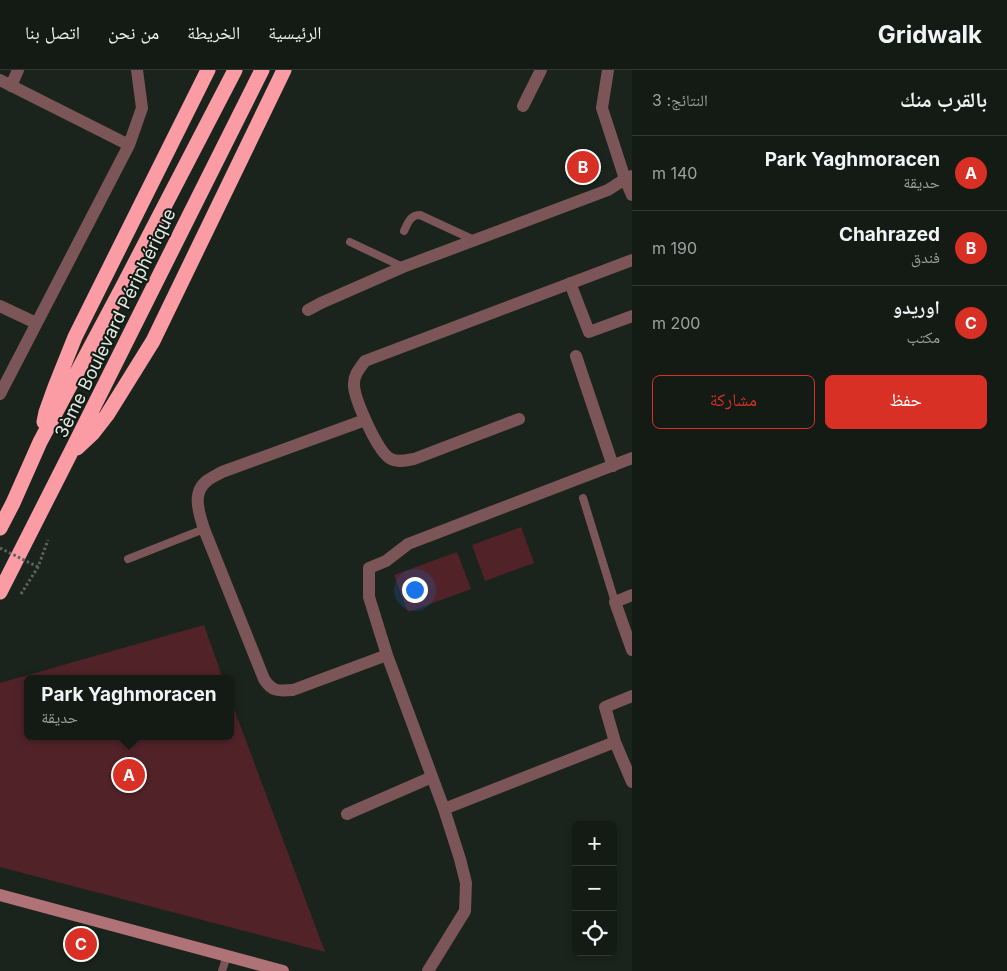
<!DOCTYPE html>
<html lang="ar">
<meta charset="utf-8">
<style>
:root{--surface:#141b15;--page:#1d241e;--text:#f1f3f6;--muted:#9da1a0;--line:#333934;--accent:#d93025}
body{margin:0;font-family:Inter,"Noto Naskh Arabic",sans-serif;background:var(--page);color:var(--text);direction:rtl}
.controls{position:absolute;right:15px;bottom:15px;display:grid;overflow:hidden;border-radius:8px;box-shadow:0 2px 8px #0003}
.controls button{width:45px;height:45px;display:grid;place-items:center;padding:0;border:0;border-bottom:1px solid var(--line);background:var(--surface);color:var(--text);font:25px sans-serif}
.you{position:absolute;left:414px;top:519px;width:18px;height:18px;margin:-12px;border:4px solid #fff;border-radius:50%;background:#1a73e8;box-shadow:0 0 0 8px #1a73e833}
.badge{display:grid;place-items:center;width:32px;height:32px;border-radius:50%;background:var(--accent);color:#fff;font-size:16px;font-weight:700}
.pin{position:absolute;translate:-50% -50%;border:2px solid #fff;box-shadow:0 1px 5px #0006}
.popup{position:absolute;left:24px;top:605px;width:210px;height:65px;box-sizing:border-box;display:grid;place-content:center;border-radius:8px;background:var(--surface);filter:drop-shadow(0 1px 4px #0005);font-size:16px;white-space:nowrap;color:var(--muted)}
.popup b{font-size:19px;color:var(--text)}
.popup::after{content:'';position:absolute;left:50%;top:100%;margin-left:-10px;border:10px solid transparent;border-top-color:var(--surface)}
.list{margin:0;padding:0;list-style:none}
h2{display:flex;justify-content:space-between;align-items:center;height:65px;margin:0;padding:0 20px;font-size:21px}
h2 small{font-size:16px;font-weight:400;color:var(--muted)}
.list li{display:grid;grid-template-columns:32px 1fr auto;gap:15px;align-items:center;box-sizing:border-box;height:75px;padding:0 20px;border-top:1px solid var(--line)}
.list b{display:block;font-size:19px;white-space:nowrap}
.list p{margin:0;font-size:16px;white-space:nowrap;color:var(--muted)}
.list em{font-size:16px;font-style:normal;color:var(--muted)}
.actions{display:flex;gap:10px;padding:15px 20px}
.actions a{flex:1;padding:11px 0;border:1px solid var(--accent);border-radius:8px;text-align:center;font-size:18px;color:var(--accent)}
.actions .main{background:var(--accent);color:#fff}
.icon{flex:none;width:28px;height:28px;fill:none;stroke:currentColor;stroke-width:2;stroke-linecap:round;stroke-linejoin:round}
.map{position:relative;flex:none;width:632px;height:901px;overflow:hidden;direction:ltr}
header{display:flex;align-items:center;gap:30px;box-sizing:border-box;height:70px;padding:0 25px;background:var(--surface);border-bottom:1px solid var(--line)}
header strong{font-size:24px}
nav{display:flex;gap:28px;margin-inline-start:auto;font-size:18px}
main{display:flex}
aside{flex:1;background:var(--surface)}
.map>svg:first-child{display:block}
.green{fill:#512329}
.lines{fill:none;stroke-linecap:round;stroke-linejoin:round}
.path{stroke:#5b635c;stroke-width:3;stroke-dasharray:2.5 2.5;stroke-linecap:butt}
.lane{stroke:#7b5558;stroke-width:8}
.street{stroke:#7b5558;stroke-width:12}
.secondary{stroke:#af7277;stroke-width:12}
.highway{stroke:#fb9ca5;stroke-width:15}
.path-bridge{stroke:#5b635c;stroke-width:3;stroke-dasharray:2.5 2.5;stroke-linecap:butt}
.labels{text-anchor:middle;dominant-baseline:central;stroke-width:4;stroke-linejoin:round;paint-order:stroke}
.street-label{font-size:18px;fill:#e2e8e3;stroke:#111a13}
</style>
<header>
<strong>Gridwalk</strong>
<nav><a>الرئيسية</a><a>الخريطة</a><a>من نحن</a><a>اتصل بنا</a></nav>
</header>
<main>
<aside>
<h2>بالقرب منك<small>النتائج: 3</small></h2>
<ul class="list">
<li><span class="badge">A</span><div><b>Park Yaghmoracen</b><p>حديقة</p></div><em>140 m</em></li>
<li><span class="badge">B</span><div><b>Chahrazed</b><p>فندق</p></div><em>190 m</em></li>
<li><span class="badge">C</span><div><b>اوريدو</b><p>مكتب</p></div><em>200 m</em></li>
</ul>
<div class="actions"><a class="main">حفظ</a><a>مشاركة</a></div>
</aside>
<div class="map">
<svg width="632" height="901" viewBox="0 0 632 901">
<rect width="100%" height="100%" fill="#1a241c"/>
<path class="green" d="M 521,457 L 534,493 L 485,511 L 472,475 Z
M 457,482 L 471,519 L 408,542 L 394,505 Z
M 204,555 L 223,609 L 28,609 L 28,666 L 230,666 L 230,628 L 325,882 L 0,797 L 0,613 Z"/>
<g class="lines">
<path class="path" d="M 21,524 L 38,497 L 48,470"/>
<path class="lane" d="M 404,161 C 408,153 410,145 420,145 L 474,170
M 350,172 L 403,197
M 583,428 L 615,532
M 128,489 L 204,459
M 222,901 L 227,886"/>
<path class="street" d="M 608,0 L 602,38 L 625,109 L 632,125
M 0,10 L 129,75
M 11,16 L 18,0
M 523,36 L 541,0
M 570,213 L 589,262 L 632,246
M 0,236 L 36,253
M 308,240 L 321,233 L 403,197 L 608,120 L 625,109 L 632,106
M 576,286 L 613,396
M 0,324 L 129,75 L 142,38 L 137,0
M 519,349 L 414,389 C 407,390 398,393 391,389 C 378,383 355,330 354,316 C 353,306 359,299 365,291 L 632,190
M 365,350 L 222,402 C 217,405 212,407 208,410 C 191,422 199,443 204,459 L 264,609 C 272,622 279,621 293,620 L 387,585
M 632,525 L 615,532 L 632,580
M 632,626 L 605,637 L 615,672 L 632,712
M 444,739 L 615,672
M 347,744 L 432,707
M 428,901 L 465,841 L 466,813 L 460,789 L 444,739 L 387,585 L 369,527 L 369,498 L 386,491 L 408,474 L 632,388"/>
<path class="secondary" d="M 0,825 L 283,901"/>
<path class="highway" d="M 44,352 L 46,342 L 55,317 L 75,267 L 208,0
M 77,378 L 93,363 L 107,345 L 153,271 L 284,0
M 0,458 L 13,433 L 40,372 L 123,216 L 235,0
M 0,522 L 71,382 L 262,0"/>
<path class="path-bridge" d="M 0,478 L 38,497"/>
</g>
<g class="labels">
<g class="street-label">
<text transform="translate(115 253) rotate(-64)">3ème Boulevard Périphérique</text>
</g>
</g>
</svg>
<div class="controls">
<button>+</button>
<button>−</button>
<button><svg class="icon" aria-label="locate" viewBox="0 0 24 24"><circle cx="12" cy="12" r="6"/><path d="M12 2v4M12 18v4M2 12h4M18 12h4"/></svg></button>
</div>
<div class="you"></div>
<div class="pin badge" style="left:129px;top:705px">A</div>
<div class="popup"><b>Park Yaghmoracen</b>حديقة</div>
<div class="pin badge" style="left:583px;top:97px">B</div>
<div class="pin badge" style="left:81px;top:874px">C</div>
</div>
</main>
